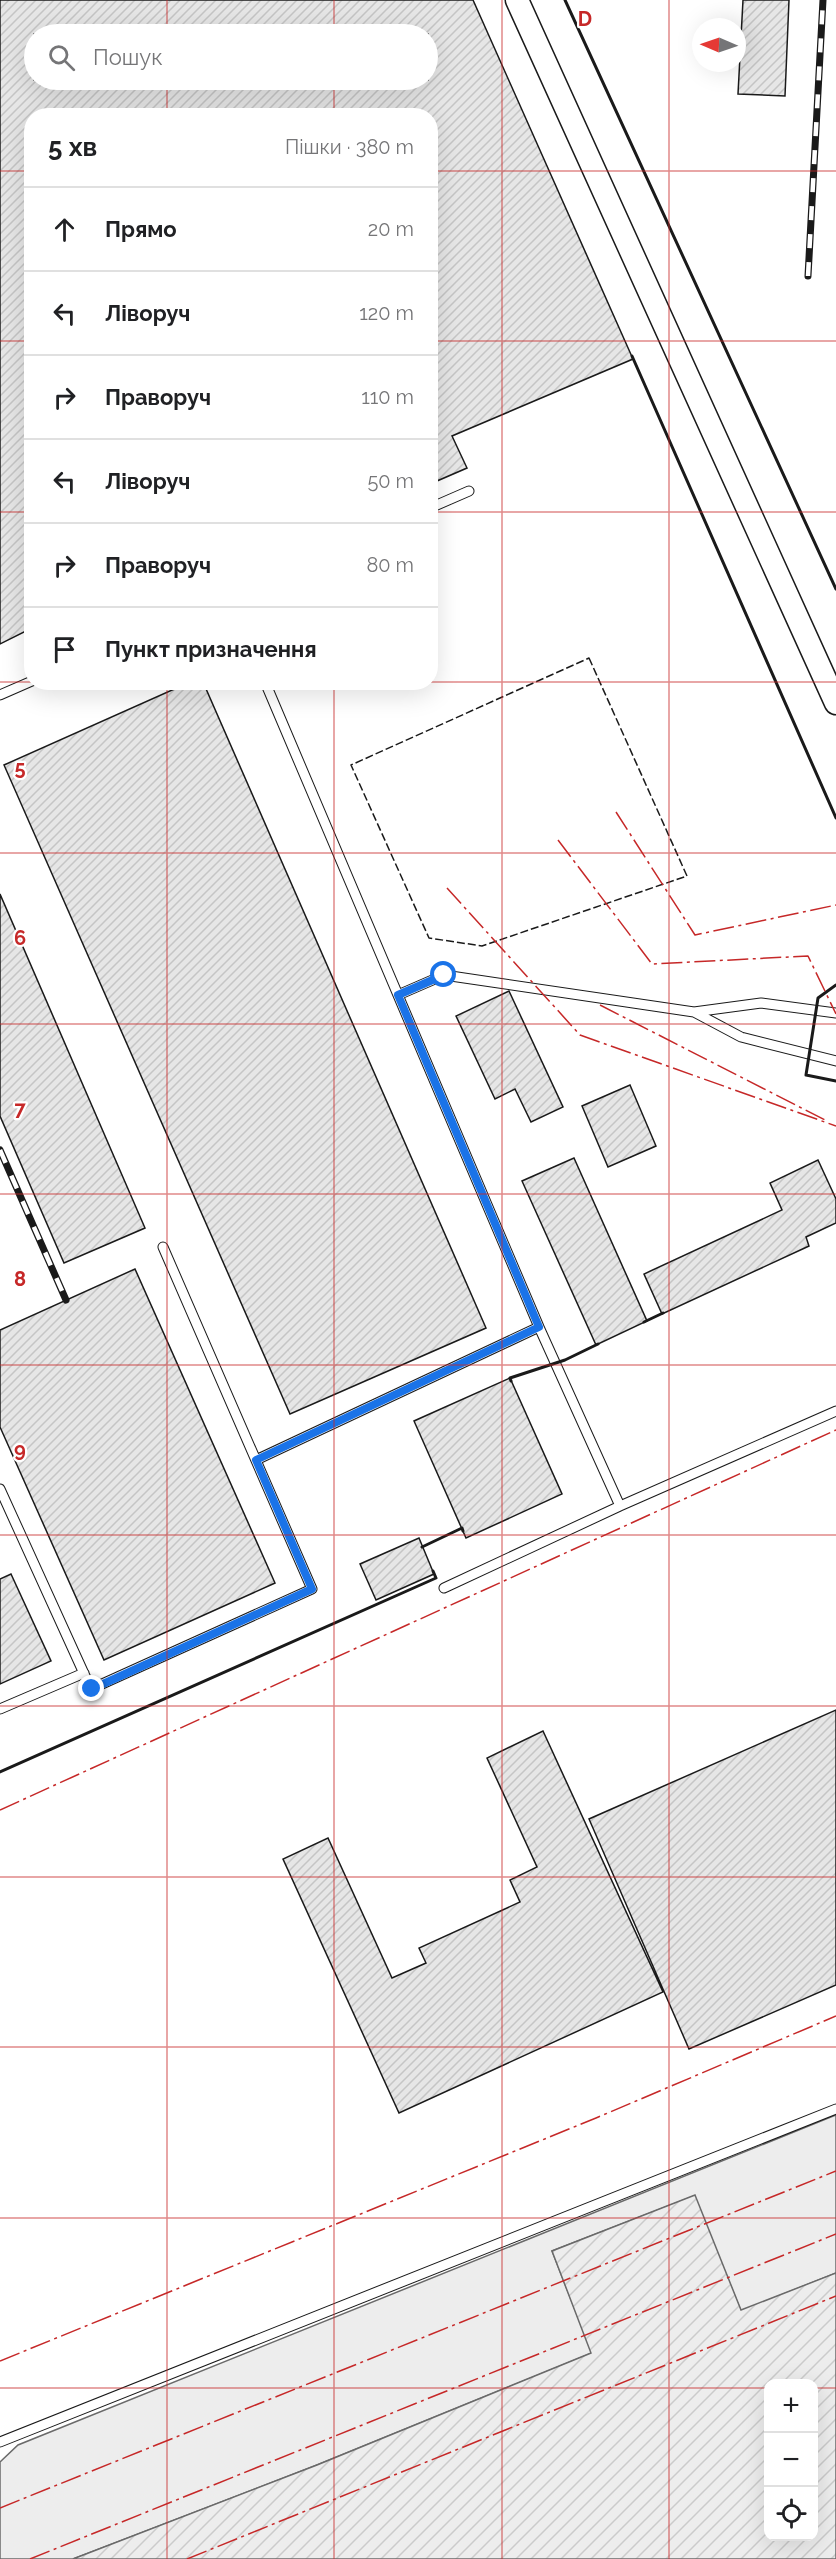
<!DOCTYPE html>
<html lang="uk">
<meta charset="utf-8">
<style>
:root{--surface:#fff;--page:#f2f2f2;--text:#202124;--muted:#757577;--line:#e0e0e0}
body{margin:0;font-family:Raleway,sans-serif;background:var(--page);color:var(--text)}
.controls{position:absolute;right:18px;bottom:18px;display:grid;overflow:hidden;border-radius:12px;box-shadow:0 6px 24px #0002}
.controls button{width:54px;height:54px;display:grid;place-items:center;padding:0;border:0;border-bottom:2px solid var(--line);background:var(--surface);color:var(--text);font:30px sans-serif}
.compass{position:absolute;left:692px;top:18px;width:54px;height:54px;border-radius:50%;background:var(--surface);box-shadow:0 6px 24px #0002;rotate:272deg}
.stop{position:absolute;width:18px;height:18px;margin:-14px;border:4px solid #1a73e8;border-radius:50%;background:#fff}
.stop.end{background:#1a73e8;border-color:#fff;box-shadow:0 2px 6px #0008}
.list{margin:0;padding:0;list-style:none}
h2{display:flex;justify-content:space-between;align-items:center;height:78px;margin:0;padding:0 24px;font-size:26px}
h2 small{font-size:20px;font-weight:400;color:var(--muted)}
.list li{display:grid;grid-template-columns:39px 1fr auto;gap:18px;align-items:center;box-sizing:border-box;height:84px;padding:0 24px;border-top:2px solid var(--line)}
.list b{display:block;font-size:22px;white-space:nowrap}
.list em{font-size:20px;font-style:normal;color:var(--muted)}
.icon{flex:none;width:33px;height:33px;fill:none;stroke:currentColor;stroke-width:2;stroke-linecap:round;stroke-linejoin:round}
.map{position:relative;flex:none;width:836px;height:2559px;overflow:hidden}
.search{position:absolute;background:var(--surface);box-shadow:0 6px 24px #0002;left:24px;top:24px;width:414px;height:66px;display:flex;align-items:center;gap:15px;box-sizing:border-box;padding:0 21px;border-radius:33px;color:var(--muted);font-size:22px}
.panel{position:absolute;background:var(--surface);box-shadow:0 6px 24px #0002;left:24px;top:108px;width:414px;height:582px;border-radius:24px}
.map>svg:first-child{display:block}
.built{fill:#ededed;stroke:#6a6a6a;stroke-width:1.5}
.garden{fill:url(#garden-furrows);stroke:#6a6a6a;stroke-width:1.5;fill-rule:evenodd}
.building{fill:url(#building-hatch);stroke:#1a1a1a;stroke-width:1.5;fill-rule:evenodd}
.lines{fill:none;stroke-linecap:round;stroke-linejoin:round}
.service-casing{stroke:#1a1a1a;stroke-width:11}
.tertiary-casing{stroke:#1a1a1a;stroke-width:25}
.service{stroke:#fff;stroke-width:9}
.tertiary{stroke:#fff;stroke-width:22}
.rail-casing{stroke:#1a1a1a;stroke-width:7}
.rail{stroke:#fff;stroke-width:4.5;stroke-dasharray:14;stroke-linecap:butt}
.fence{stroke:#1a1a1a;stroke-width:1.5;stroke-dasharray:8 3;stroke-linecap:butt}
.wall{stroke:#1a1a1a;stroke-width:3}
.power{stroke:#c62828;stroke-width:1.5;stroke-dasharray:21 4.5 3 4.5;stroke-linecap:butt}
.route{stroke:#1a73e8;stroke-width:8}
.grid{fill:none;stroke:#c62828;stroke-width:1.5;stroke-opacity:0.55}
.grid-label{font-size:20px;text-anchor:middle;font-weight:bold;fill:#c62828;stroke:#fff;stroke-width:4.5;stroke-linejoin:round;paint-order:stroke}
</style>
<div class="map">
<svg width="836" height="2559" viewBox="0 0 836 2559">
<defs>
<pattern id="garden-furrows" width="10" height="10" patternUnits="userSpaceOnUse" patternTransform="scale(1.5)"><rect width="10" height="10" fill="#ededed"/><path d="M-1 1l2-2M0 10L10 0M9 11l2-2" fill="none" stroke="#cbcbcb"/></pattern>
<pattern id="building-hatch" width="6" height="6" patternUnits="userSpaceOnUse" patternTransform="scale(1.5)"><rect width="6" height="6" fill="#e6e6e6"/><path d="M-1 1l2-2M0 6l6-6M5 7l2-2" fill="none" stroke="#c5c5c5"/></pattern>
</defs>
<rect width="100%" height="100%" fill="#fff"/>
<path class="built" d="M 836,2115 L 836,2273 L 741,2311 L 694,2196 L 552,2251 L 592,2353 L 317,2465 L 73,2559 L 0,2559 L 0,2462 L 18,2445 Z"/>
<path class="garden" d="M 695,2195 L 741,2310 L 836,2273 L 836,2559 L 73,2559 L 317,2465 L 591,2353 L 552,2251 ZM 768,2384 L 814,2384 L 814,2536 L 768,2536 Z"/>
<path class="building" d="M 0,0 L 473,0 L 633,359 L 452,436 L 467,468 L 430,484 L 430,116 L 32,116 L 32,628 L 0,644 ZM 34,34 L 428,34 L 428,80 L 34,80 Z
M 743,0 L 789,0 L 785,96 L 738,94 Z
M 190,682 L 203,682 L 486,1328 L 290,1414 L 4,765 Z
M 0,894 L 145,1228 L 64,1263 L 0,1116 Z
M 509,991 L 563,1107 L 531,1122 L 515,1089 L 495,1099 L 456,1016 Z
M 630,1085 L 656,1146 L 608,1167 L 582,1106 Z
M 574,1158 L 647,1321 L 596,1345 L 522,1181 Z
M 818,1160 L 836,1199 L 836,1223 L 806,1237 L 809,1246 L 662,1314 L 644,1274 L 782,1210 L 770,1183 Z
M 135,1269 L 275,1583 L 104,1660 L 0,1427 L 0,1330 Z
M 510,1378 L 562,1494 L 466,1538 L 414,1421 Z
M 419,1538 L 434,1574 L 376,1600 L 360,1564 Z
M 11,1574 L 51,1661 L 0,1684 L 0,1579 Z
M 836,1710 L 836,1985 L 689,2049 L 589,1819 Z
M 543,1731 L 663,1992 L 399,2113 L 283,1859 L 328,1838 L 392,1978 L 426,1963 L 419,1948 L 520,1902 L 510,1880 L 537,1867 L 487,1758 Z"/>
<g class="lines">
<defs>
<path id="service" d="M 430,508 L 469,491
M 265,682 L 539,1327
M 0,695 L 32,681
M 398,995 L 444,975 L 694,1012 L 761,1003 L 836,1013
M 694,1012 L 741,1037 L 836,1061
M 256,1460 L 539,1327 L 620,1506 L 444,1588
M 0,1489 L 91,1689 L 312,1589 L 163,1247
M 620,1506 L 836,1411
M 0,1709 L 84,1673
M 0,2442 L 836,2109"/>
<path id="tertiary" d="M 517,0 L 836,703"/>
</defs>
<use href="#service" class="service-casing"/>
<use href="#tertiary" class="tertiary-casing"/>
<use href="#service" class="service"/>
<use href="#tertiary" class="tertiary"/>
<defs>
<path id="rail" d="M 808,276 L 823,0
M 0,1150 L 66,1300"/>
</defs>
<use href="#rail" class="rail-casing"/>
<use href="#rail" class="rail"/>
<path class="fence" d="M 589,658 L 687,876 L 482,946 L 429,938 L 351,765 Z"/>
<path class="wall" d="M 565,0 L 836,589
M 632,356 L 836,818
M 836,985 L 818,998 L 806,1075 L 836,1081
M 644,1322 L 663,1313
M 511,1381 L 510,1378 L 565,1360 L 598,1344
M 422,1547 L 462,1528 L 463,1531
M 0,1772 L 436,1578 L 433,1571"/>
<path class="power" d="M 616,812 L 695,935 L 836,905
M 558,840 L 652,964 L 808,956 L 836,1014
M 447,888 L 580,1035 L 836,1126
M 600,1005 L 825,1120
M 0,1810 L 836,1430
M 0,2361 L 596,2118 L 836,2016
M 0,2508 L 836,2171
M 30,2559 L 836,2234
M 187,2559 L 836,2296"/>
</g>
<g class="lines">
<path class="route" d="M 92,1689 L 312,1589 L 256,1460 L 539,1327 L 398,995 L 444,975"/>
</g>
<path class="grid" d="M 167,0 L 167,34M 334,0 L 334,34M 502,0 L 502,2559M 669,0 L 669,2559M 167,80 L 167,116M 334,80 L 334,116M 0,171 L 32,171M 430,171 L 836,171M 0,341 L 32,341M 430,341 L 836,341M 0,512 L 32,512M 430,512 L 836,512M 0,682 L 32,682M 167,682 L 167,2559M 334,682 L 334,2559M 430,682 L 836,682M 0,853 L 836,853M 0,1024 L 836,1024M 0,1194 L 836,1194M 0,1365 L 836,1365M 0,1535 L 836,1535M 0,1706 L 836,1706M 0,1877 L 836,1877M 0,2047 L 836,2047M 0,2218 L 836,2218M 0,2388 L 768,2388M 814,2388 L 836,2388"/>
<g class="grid-label">
<text x="585" y="26">D</text>
<text x="20" y="775">5</text>
<text x="20" y="945">6</text>
<text x="20" y="1116">7</text>
<text x="20" y="1286">8</text>
<text x="20" y="1457">9</text>
</g>
</svg>
<div class="controls">
<button>+</button>
<button>−</button>
<button><svg class="icon" aria-label="locate" viewBox="0 0 24 24"><circle cx="12" cy="12" r="6"/><path d="M12 2v4M12 18v4M2 12h4M18 12h4"/></svg></button>
</div>
<svg class="compass" viewBox="-18 -18 36 36"><path d="M0-13l5 13h-10z" fill="#e53935"/><path d="M0 13l5-13h-10z" fill="#757577"/></svg>
<div class="stop" style="left:444px;top:975px"></div>
<div class="stop end" style="left:92px;top:1689px"></div>
<div class="search"><svg class="icon" aria-label="search" viewBox="0 0 24 24"><circle cx="10" cy="10" r="6"/><path d="M15 15l6 6"/></svg>Пошук</div>
<section class="panel">
<h2>5 хв<small>Пішки · 380 m</small></h2>
<ul class="list">
<li><svg class="icon" aria-label="ahead" viewBox="0 0 24 24"><path d="M12 20V5M6 11l6-6 6 6"/></svg><div><b>Прямо</b></div><em>20 m</em></li>
<li><svg class="icon" aria-label="left" viewBox="0 0 24 24"><path d="M17 20v-9H6M10 6l-5 5 5 5"/></svg><div><b>Ліворуч</b></div><em>120 m</em></li>
<li><svg class="icon" aria-label="right" viewBox="0 0 24 24"><path d="M7 20v-9h11M14 6l5 5-5 5"/></svg><div><b>Праворуч</b></div><em>110 m</em></li>
<li><svg class="icon" aria-label="left" viewBox="0 0 24 24"><path d="M17 20v-9H6M10 6l-5 5 5 5"/></svg><div><b>Ліворуч</b></div><em>50 m</em></li>
<li><svg class="icon" aria-label="right" viewBox="0 0 24 24"><path d="M7 20v-9h11M14 6l5 5-5 5"/></svg><div><b>Праворуч</b></div><em>80 m</em></li>
<li><svg class="icon" aria-label="arrive" viewBox="0 0 24 24"><path d="M6 21V4h12l-3 4 3 4H6"/></svg><div><b>Пункт призначення</b></div></li>
</ul>
</section>
</div>
